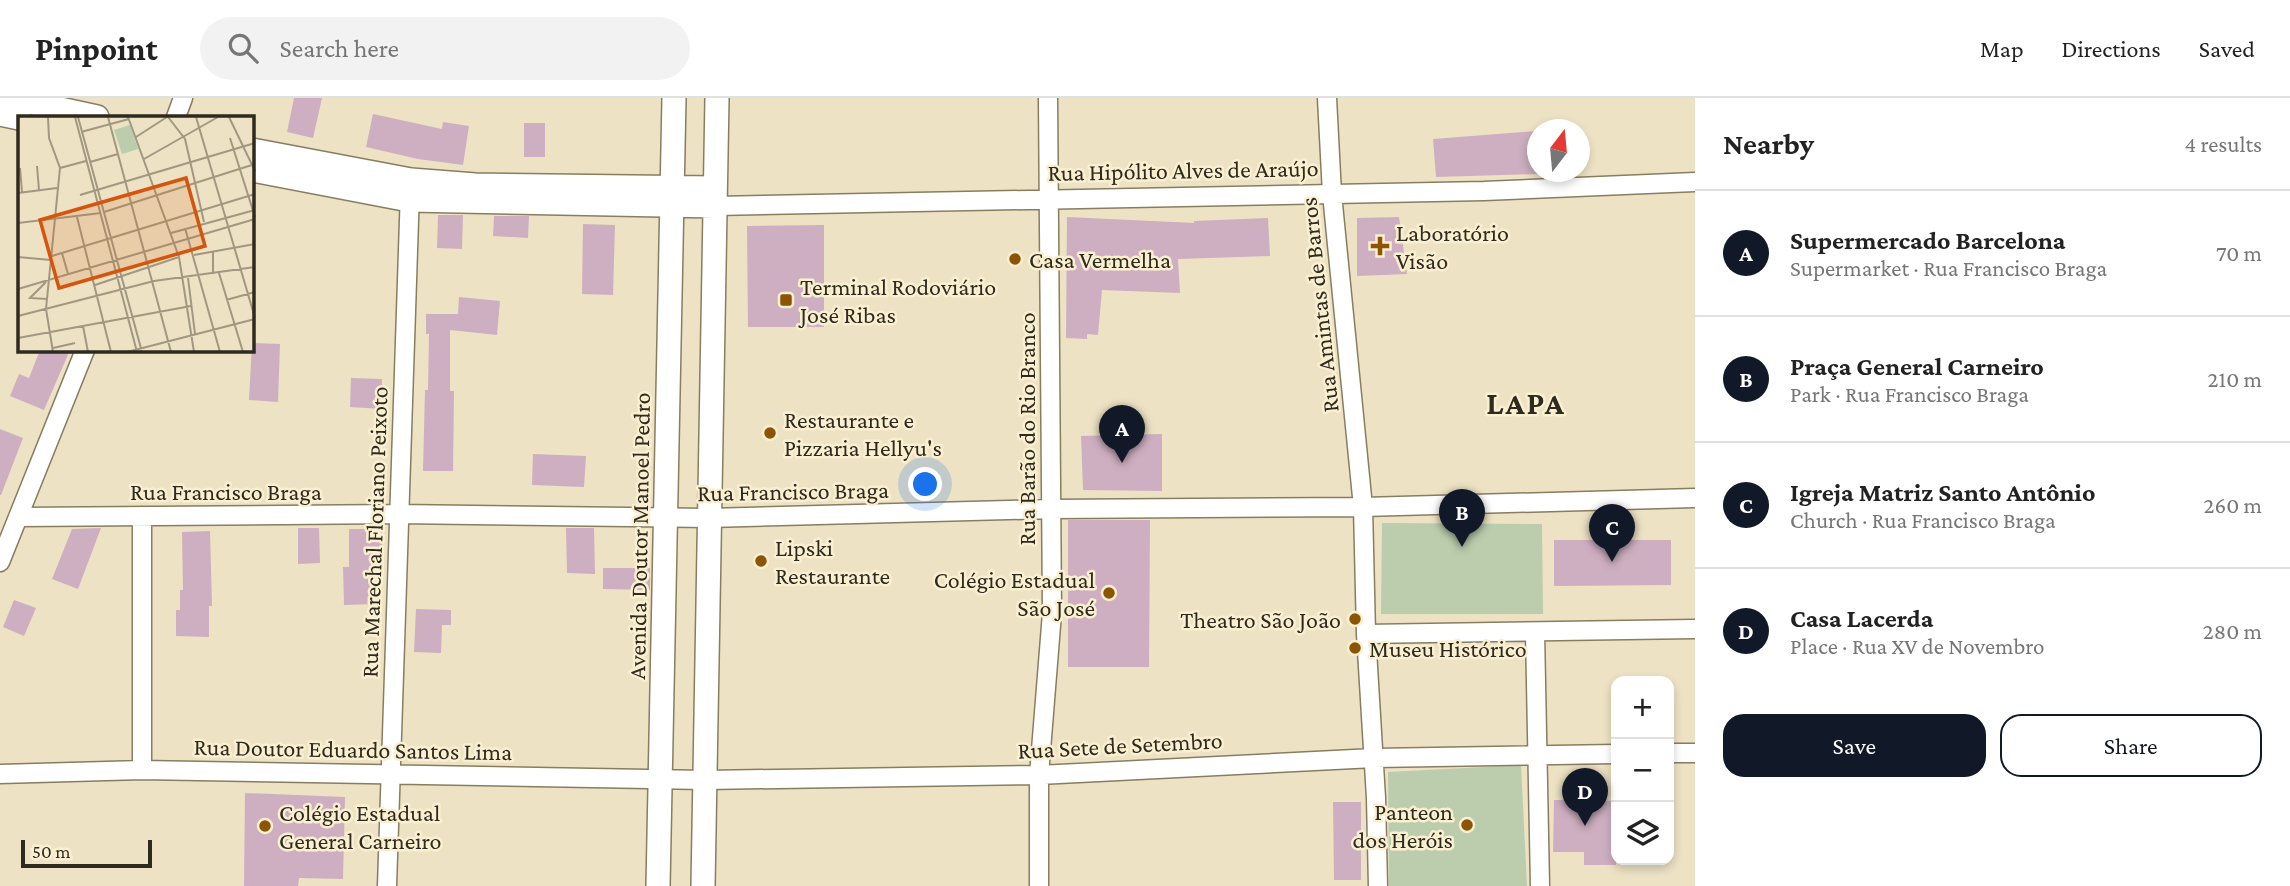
<!DOCTYPE html>
<meta charset="utf-8">
<style>
:root{--surface:#fff;--page:#f2f2f2;--text:#222;--muted:#767676;--line:#e0e0e0;--accent:#111827}
body{margin:0;font-family:"Crimson Pro",serif;background:var(--page);color:var(--text)}
.controls{position:absolute;right:21px;bottom:21px;display:grid;overflow:hidden;border-radius:14px;box-shadow:0 4px 10px #0003}
.controls button{width:63px;height:63px;display:grid;place-items:center;padding:0;border:0;border-bottom:2px solid var(--line);background:var(--surface);color:var(--text);font:35px sans-serif}
.compass{position:absolute;left:1527px;top:21px;width:63px;height:63px;border-radius:50%;background:var(--surface);box-shadow:0 4px 10px #0003;rotate:16deg}
.scale{position:absolute;left:21px;bottom:18px;width:131px;box-sizing:border-box;padding-left:7px;border:4px solid #2e2a1e;border-top:0;font-size:19px;line-height:24px;white-space:nowrap;color:#2e2a1e;-webkit-text-stroke:5px #faf0d1;paint-order:stroke}
.you{position:absolute;left:926px;top:387px;width:24px;height:24px;margin:-18px;border:5px solid #fff;border-radius:50%;background:#1a73e8;box-shadow:0 0 0 10px #1a73e833}
.badge{display:grid;place-items:center;width:46px;height:46px;border-radius:50%;background:var(--accent);color:#fff;font-size:23px;font-weight:700}
.pin{position:absolute;translate:-50% -58px;filter:drop-shadow(0 2px 4px #0008)}
.pin::after{content:'';position:absolute;top:37px;width:24px;height:21px;background:inherit;clip-path:polygon(0 0,100% 0,50% 100%)}
.list{margin:0;padding:0;list-style:none}
h2{display:flex;justify-content:space-between;align-items:center;height:91px;margin:0;padding:0 28px;font-size:30px}
h2 small{font-size:23px;font-weight:400;color:var(--muted)}
.list li{display:grid;grid-template-columns:46px 1fr auto;gap:21px;align-items:center;box-sizing:border-box;height:126px;padding:0 28px;border-top:2px solid var(--line)}
.list b{display:block;font-size:26px;white-space:nowrap}
.list p{margin:0;font-size:23px;white-space:nowrap;color:var(--muted)}
.list em{font-size:23px;font-style:normal;color:var(--muted)}
.actions{display:flex;gap:14px;padding:21px 28px}
.actions a{flex:1;padding:16px 0;border:2px solid var(--accent);border-radius:21px;text-align:center;font-size:24px;color:var(--accent)}
.actions .main{background:var(--accent);color:#fff}
.icon{flex:none;width:38px;height:38px;fill:none;stroke:currentColor;stroke-width:2;stroke-linecap:round;stroke-linejoin:round}
.map{position:relative;flex:none;width:1695px;height:788px;overflow:hidden}
header{display:flex;align-items:center;gap:42px;box-sizing:border-box;height:98px;padding:0 35px;background:var(--surface);border-bottom:2px solid var(--line)}
header strong{font-size:33px}
nav{display:flex;gap:38px;margin-inline-start:auto;font-size:24px}
.search{width:490px;height:63px;background:var(--page);display:flex;align-items:center;gap:18px;box-sizing:border-box;padding:0 24px;border-radius:38px;color:var(--muted);font-size:26px}
main{display:flex}
aside{flex:1;background:var(--surface)}
.map>svg:first-child{display:block}
.green{fill:#bbcdad}
.building{fill:#ceafc1}
.lines{fill:none;stroke-linecap:round;stroke-linejoin:round}
.minor-casing{stroke:#877d61;stroke-width:21}
.major-casing{stroke:#877d61;stroke-width:26}
.minor{stroke:#fff;stroke-width:18}
.major{stroke:#fff;stroke-width:23}
.poi-dot{fill:#8b5505;stroke:#faf0d1;stroke-width:2.5}
.labels{text-anchor:middle;dominant-baseline:central;stroke-width:5;stroke-linejoin:round;paint-order:stroke}
.street-label{font-size:24px;fill:#2e2a1e;stroke:#faf0d1}
.poi-label{font-size:24px;fill:#2e2a1e;stroke:#faf0d1;text-anchor:start}
.district-label{font-size:32px;font-weight:bold;letter-spacing:2px;fill:#2e2a1e;stroke:#faf0d1}
.inset-road{fill:none;stroke:#a19882;stroke-width:2}
.view{fill:#d5540e;fill-opacity:0.15;stroke:#d5540e;stroke-width:3.5}
.inset-edge{fill:none;stroke:#2e2a1e;stroke-width:3.5}
</style>
<header>
<strong>Pinpoint</strong>
<div class="search"><svg class="icon" aria-label="search" viewBox="0 0 24 24"><circle cx="10" cy="10" r="6"/><path d="M15 15l6 6"/></svg>Search here</div>
<nav><a>Map</a><a>Directions</a><a>Saved</a></nav>
</header>
<main>
<div class="map">
<svg width="1695" height="788" viewBox="0 0 1695 788">
<rect width="100%" height="100%" fill="#ede2c4"/>
<path class="green" d="M 1382,425 L 1542,426 L 1543,516 L 1381,516 Z
M 1521,667 L 1527,788 L 1389,788 L 1388,674 Z"/>
<path class="building" d="M 294,0 L 322,0 L 313,40 L 287,34 Z
M 373,16 L 442,31 L 443,24 L 469,28 L 463,67 L 418,61 L 366,49 Z
M 524,25 L 545,25 L 545,59 L 524,59 Z
M 1537,33 L 1537,76 L 1436,79 L 1433,41 Z
M 438,117 L 463,117 L 462,151 L 437,150 Z
M 494,118 L 529,118 L 528,140 L 493,138 Z
M 1067,119 L 1194,125 L 1194,123 L 1268,120 L 1270,158 L 1178,161 L 1180,195 L 1102,192 L 1098,237 L 1087,236 L 1087,241 L 1066,240 Z
M 1399,119 L 1407,176 L 1357,178 L 1357,120 Z
M 583,126 L 615,127 L 613,197 L 582,196 Z
M 824,127 L 824,229 L 748,229 L 747,128 Z
M 459,199 L 500,203 L 497,237 L 450,232 L 450,293 L 454,293 L 453,373 L 423,373 L 425,292 L 428,292 L 429,236 L 426,236 L 426,216 L 458,216 Z
M 252,245 L 280,246 L 278,304 L 249,302 Z
M 40,252 L 70,252 L 44,312 L 10,298 L 19,276 L 29,280 Z
M 351,280 L 382,281 L 381,311 L 350,309 Z
M 0,331 L 23,340 L 1,397 L 0,397 Z
M 1162,336 L 1162,393 L 1083,392 L 1081,338 Z
M 533,356 L 586,358 L 584,389 L 532,387 Z
M 1068,422 L 1150,422 L 1149,569 L 1068,569 Z
M 101,430 L 78,491 L 52,481 L 72,431 Z
M 298,430 L 319,430 L 320,465 L 298,466 Z
M 566,430 L 594,430 L 595,476 L 567,475 Z
M 349,431 L 382,431 L 382,465 L 371,465 L 373,506 L 344,507 L 343,469 L 349,469 Z
M 210,433 L 212,508 L 209,508 L 209,539 L 176,538 L 176,512 L 180,512 L 180,492 L 183,492 L 182,434 Z
M 1554,442 L 1671,442 L 1671,487 L 1554,488 Z
M 603,470 L 650,470 L 650,492 L 603,491 Z
M 14,502 L 36,510 L 24,538 L 3,529 Z
M 416,511 L 451,512 L 451,527 L 442,527 L 441,555 L 414,554 Z
M 245,695 L 345,699 L 343,781 L 299,780 L 298,788 L 244,788 Z
M 1554,702 L 1616,703 L 1616,767 L 1584,767 L 1584,754 L 1553,754 Z
M 1333,704 L 1361,704 L 1361,782 L 1334,782 Z"/>
<g class="lines">
<defs>
<path id="minor" d="M 1327,0 L 1332,96 L 1363,409 L 1366,536 L 1376,700 L 1378,788
M 176,19 L 183,0
M 715,108 L 1484,93 L 1695,84
M 142,418 L 142,672
M 18,419 L 399,416 L 709,420 L 1051,411 L 1363,409 L 1695,400
M 0,464 L 85,252
M 1535,534 L 1540,788
M 1366,536 L 1695,531
M 1669,655 L 1695,655
M 0,676 L 142,672 L 705,682 L 1039,677 L 1374,660 L 1616,656
M 387,788 L 410,92
M 1039,788 L 1039,677 L 1052,515 L 1048,0"/>
<path id="major" d="M 10,0 L 97,19
M 0,16 L 19,20
M 252,52 L 411,82 L 475,87 L 715,90
M 252,72 L 409,102 L 715,108
M 658,788 L 674,0
M 703,788 L 717,0"/>
</defs>
<use href="#minor" class="minor-casing"/>
<use href="#major" class="major-casing"/>
<use href="#minor" class="minor"/>
<use href="#major" class="major"/>
</g>
<g class="poi-dot">
<path d="M1376.5 137.5h7v7h7v7h-7v7h-7v-7h-7v-7h7z"/>
<circle cx="1015" cy="161" r="7"/>
<rect x="779" y="195" width="14" height="14" rx="3.5"/>
<circle cx="770" cy="335" r="7"/>
<circle cx="761" cy="463" r="7"/>
<circle cx="1109" cy="495" r="7"/>
<circle cx="1355" cy="521" r="7"/>
<circle cx="1355" cy="550" r="7"/>
<circle cx="1467" cy="727" r="7"/>
<circle cx="265" cy="728" r="7"/>
</g>
<g class="labels">
<g class="street-label">
<text transform="translate(1183 72) rotate(-1)">Rua Hipólito Alves de Araújo</text>
<text transform="translate(1319 207) rotate(-96)">Rua Amintas de Barros</text>
<text transform="translate(1026 331) rotate(-90)">Rua Barão do Rio Branco</text>
<text x="226" y="393">Rua Francisco Braga</text>
<text transform="translate(793 393) rotate(-1)">Rua Francisco Braga</text>
<text transform="translate(374 434) rotate(-88)">Rua Marechal Floriano Peixoto</text>
<text transform="translate(639 438) rotate(-89)">Avenida Doutor Manoel Pedro</text>
<text transform="translate(1120 647) rotate(-3)">Rua Sete de Setembro</text>
<text transform="translate(353 651) rotate(1)">Rua Doutor Eduardo Santos Lima</text>
</g>
<g class="poi-label">
<text x="1396" y="134">Laboratório<tspan x="1396" dy="28">Visão</tspan></text>
<text x="1029" y="161">Casa Vermelha</text>
<text x="800" y="188">Terminal Rodoviário<tspan x="800" dy="28">José Ribas</tspan></text>
<text x="784" y="321">Restaurante e<tspan x="784" dy="28">Pizzaria Hellyu's</tspan></text>
<text x="775" y="449">Lipski<tspan x="775" dy="28">Restaurante</tspan></text>
<text x="1095" y="481" text-anchor="end">Colégio Estadual<tspan x="1095" dy="28">São José</tspan></text>
<text x="1341" y="521" text-anchor="end">Theatro São João</text>
<text x="1369" y="550">Museu Histórico</text>
<text x="1453" y="713" text-anchor="end">Panteon<tspan x="1453" dy="28">dos Heróis</tspan></text>
<text x="279" y="714">Colégio Estadual<tspan x="279" dy="28">General Carneiro</tspan></text>
</g>
<g class="district-label">
<text x="1526" y="305">LAPA</text>
</g>
</g>
<g transform="translate(18 18)">
<rect width="236" height="236" fill="#ede2c4"/>
<path d="M 112,9 L 120,33 L 104,38 L 96,14 Z" fill="#bbcdad"/>
<path class="inset-road" d="M 30,1 L 31,22 L 42,52 L 28,193 L 35,236M 57,1 L 119,236M 60,1 L 124,236M 90,1 L 153,236M 110,1 L 161,141 L 176,236M 150,1 L 167,23 L 186,106M 178,1 L 237,202M 211,1 L 237,55M 63,16 L 111,3M 118,21 L 149,1M 212,22 L 237,101M 126,43 L 200,1M 72,46 L 100,38M 19,50 L 21,74M 2,52 L 4,76M 42,52 L 68,45M 0,77 L 39,72M 62,79 L 237,27M 86,96 L 237,48M 59,101 L 93,236M 0,107 L 83,97M 167,112 L 202,236M 153,117 L 237,94M 44,137 L 50,158M 176,139 L 237,128M 34,140 L 237,78M 0,141 L 33,144M 201,157 L 225,236M 195,158 L 195,135M 170,162 L 177,218M 28,166 L 12,182 L 29,183M 77,169 L 161,141M 0,173 L 237,103M 208,184 L 237,176M 0,200 L 136,165 L 237,151M 65,210 L 70,236M 0,222 L 173,190M 35,232 L 57,227M 109,236 L 237,203"/>
<path class="view" d="M 168,62 L 187,130 L 41,172 L 22,104 Z"/>
<rect width="236" height="236" class="inset-edge"/>
</g>
</svg>
<div class="controls">
<button>+</button>
<button>−</button>
<button><svg class="icon" aria-label="layers" viewBox="0 0 24 24"><path d="M12 4l9 5-9 5-9-5zM3 14l9 5 9-5"/></svg></button>
</div>
<svg class="compass" viewBox="-18 -18 36 36"><path d="M0-13l5 13h-10z" fill="#e53935"/><path d="M0 13l5-13h-10z" fill="#767676"/></svg>
<div class="scale">50 m</div>
<div class="you"></div>
<div class="pin badge" style="left:1122px;top:365px">A</div>
<div class="pin badge" style="left:1462px;top:449px">B</div>
<div class="pin badge" style="left:1612px;top:464px">C</div>
<div class="pin badge" style="left:1585px;top:728px">D</div>
</div>
<aside>
<h2>Nearby<small>4 results</small></h2>
<ul class="list">
<li><span class="badge">A</span><div><b>Supermercado Barcelona</b><p>Supermarket · Rua Francisco Braga</p></div><em>70 m</em></li>
<li><span class="badge">B</span><div><b>Praça General Carneiro</b><p>Park · Rua Francisco Braga</p></div><em>210 m</em></li>
<li><span class="badge">C</span><div><b>Igreja Matriz Santo Antônio</b><p>Church · Rua Francisco Braga</p></div><em>260 m</em></li>
<li><span class="badge">D</span><div><b>Casa Lacerda</b><p>Place · Rua XV de Novembro</p></div><em>280 m</em></li>
</ul>
<div class="actions"><a class="main">Save</a><a>Share</a></div>
</aside>
</main>
